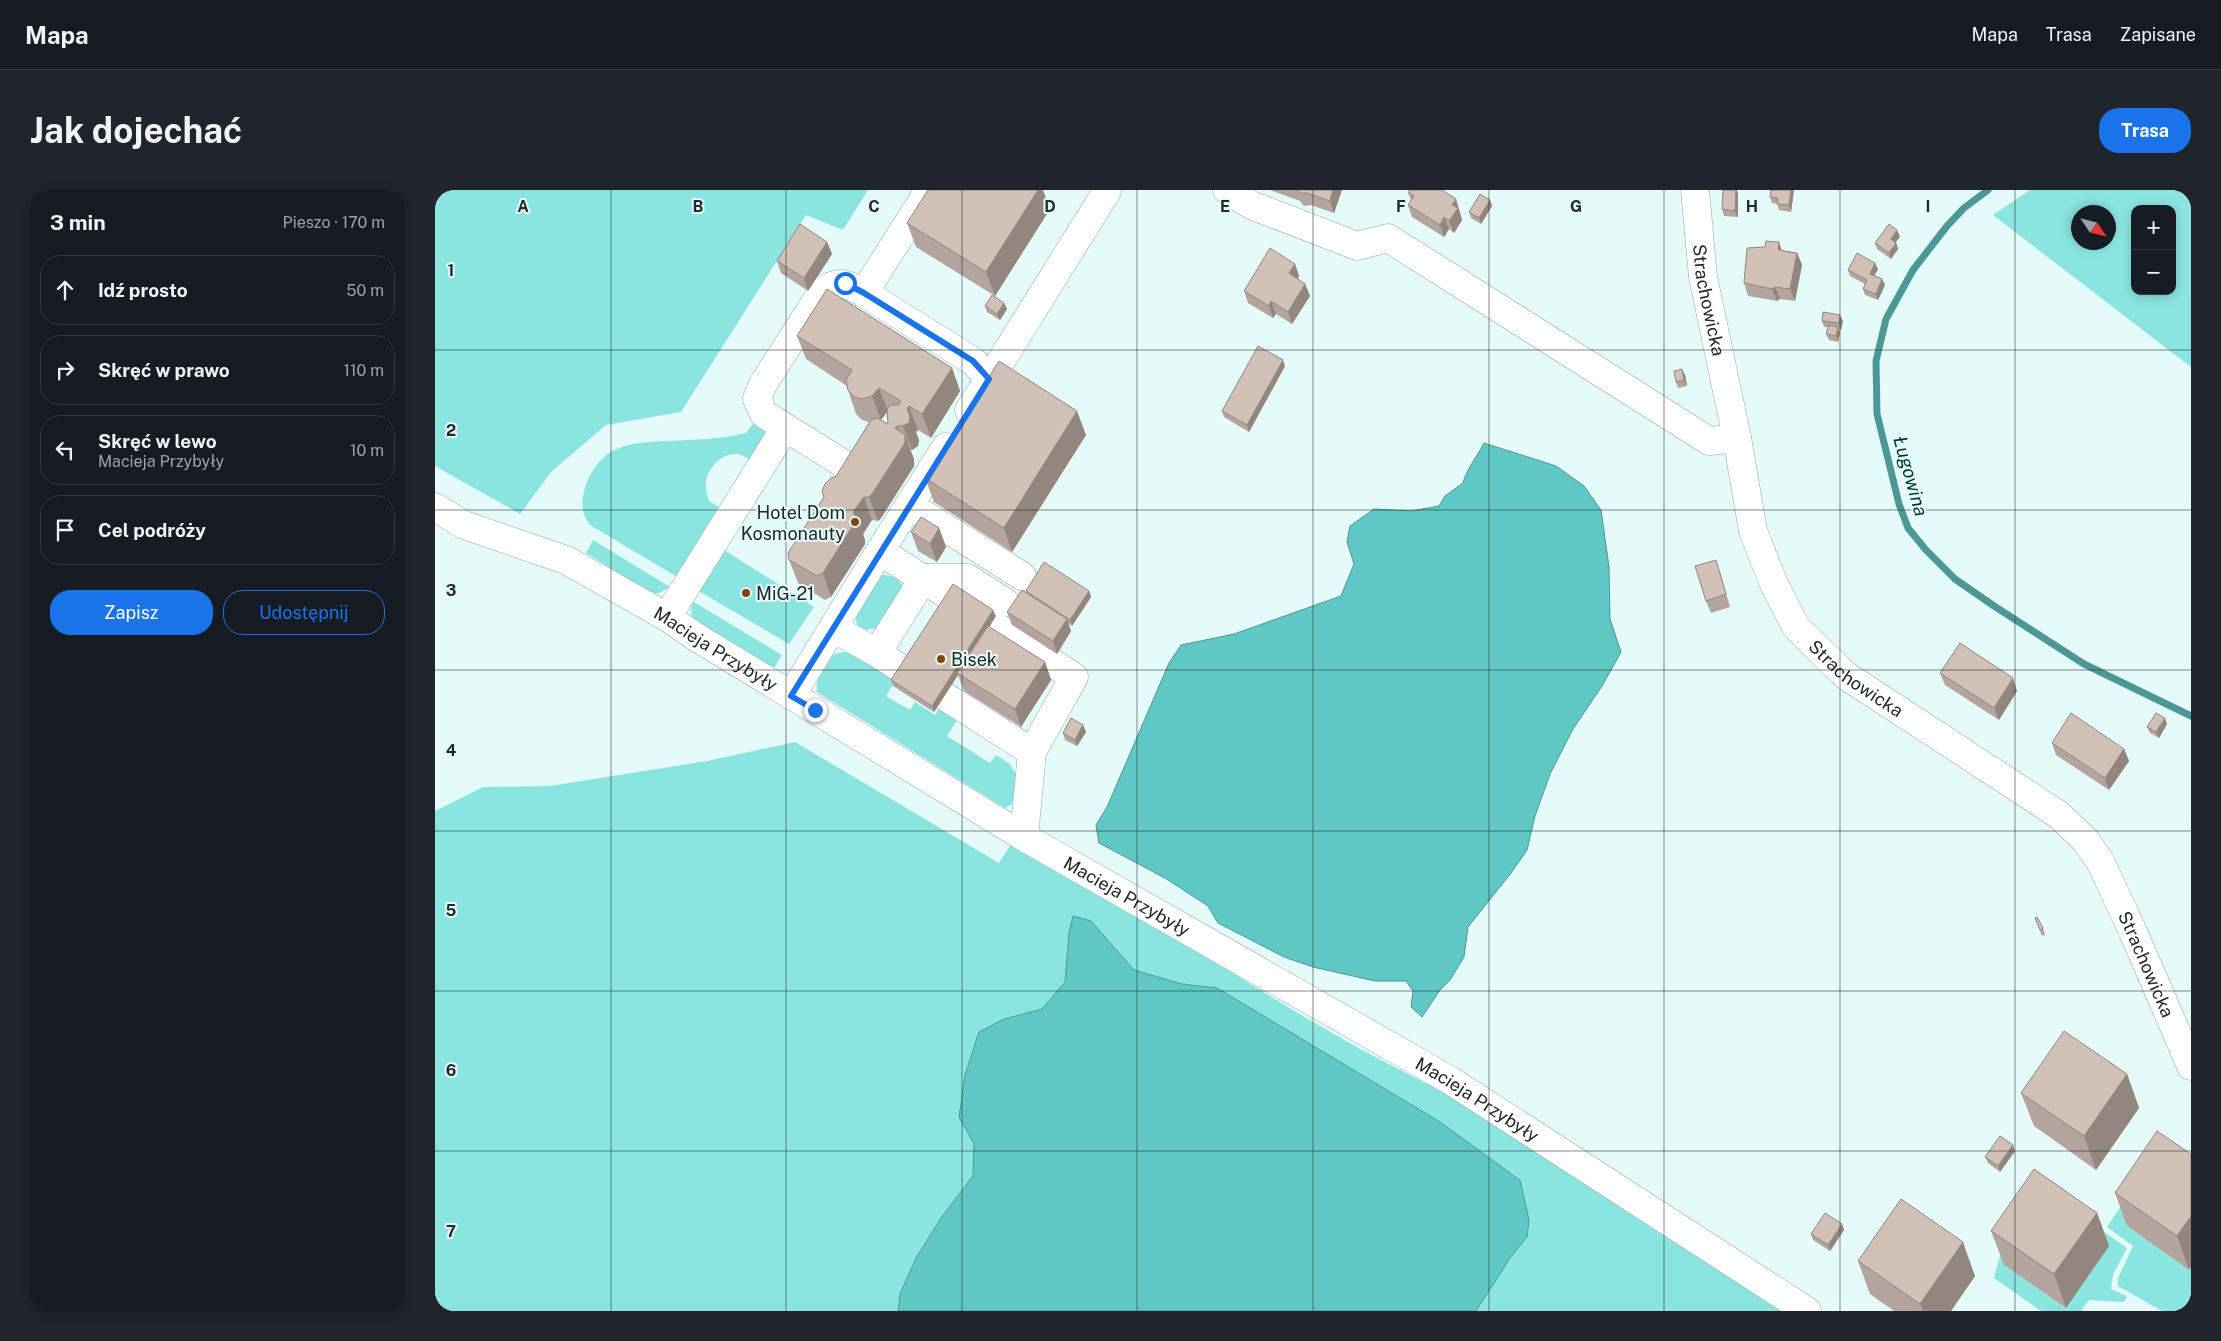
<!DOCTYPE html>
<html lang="pl">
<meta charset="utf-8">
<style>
:root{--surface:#171b24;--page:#20242c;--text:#f1f3f6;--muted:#9ea1a6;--line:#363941;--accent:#1a73e8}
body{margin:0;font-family:"Public Sans",sans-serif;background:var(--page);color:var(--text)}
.controls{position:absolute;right:15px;top:15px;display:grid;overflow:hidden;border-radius:10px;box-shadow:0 2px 12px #0003}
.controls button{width:45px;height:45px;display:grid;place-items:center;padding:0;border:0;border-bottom:1px solid var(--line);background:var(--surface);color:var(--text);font:25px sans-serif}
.compass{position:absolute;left:1636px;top:15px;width:45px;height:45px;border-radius:50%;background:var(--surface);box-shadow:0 2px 12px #0003;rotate:125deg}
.stop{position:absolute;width:15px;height:15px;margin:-11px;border:4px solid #1a73e8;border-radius:50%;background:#fff}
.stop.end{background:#1a73e8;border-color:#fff;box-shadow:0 1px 5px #0008}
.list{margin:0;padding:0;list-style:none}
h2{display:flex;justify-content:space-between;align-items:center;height:65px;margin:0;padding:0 20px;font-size:21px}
h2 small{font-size:16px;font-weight:400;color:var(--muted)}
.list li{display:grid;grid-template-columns:32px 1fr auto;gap:15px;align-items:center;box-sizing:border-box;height:70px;margin:0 10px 10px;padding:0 10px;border:1px solid var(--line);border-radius:20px}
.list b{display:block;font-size:19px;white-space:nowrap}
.list p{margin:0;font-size:16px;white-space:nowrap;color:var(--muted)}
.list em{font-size:16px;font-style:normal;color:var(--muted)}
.actions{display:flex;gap:10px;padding:15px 20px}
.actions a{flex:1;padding:11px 0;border:1px solid var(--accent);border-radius:20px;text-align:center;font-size:18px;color:var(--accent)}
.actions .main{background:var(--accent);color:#fff}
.icon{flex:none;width:28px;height:28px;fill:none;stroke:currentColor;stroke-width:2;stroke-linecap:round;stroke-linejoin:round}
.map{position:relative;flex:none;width:1756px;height:1121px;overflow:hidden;border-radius:20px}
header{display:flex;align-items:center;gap:30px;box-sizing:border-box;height:70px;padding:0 25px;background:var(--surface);border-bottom:1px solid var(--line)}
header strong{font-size:24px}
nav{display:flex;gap:28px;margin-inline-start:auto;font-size:18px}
.intro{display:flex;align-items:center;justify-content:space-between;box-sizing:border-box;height:120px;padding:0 30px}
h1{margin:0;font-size:35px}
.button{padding:12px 22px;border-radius:20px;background:var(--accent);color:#fff;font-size:18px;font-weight:700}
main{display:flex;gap:30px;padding:0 30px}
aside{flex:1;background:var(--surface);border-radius:20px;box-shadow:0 2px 12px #0003}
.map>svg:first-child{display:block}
.green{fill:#8ae5e0;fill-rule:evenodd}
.water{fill:#5fc8c4;stroke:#4c9896}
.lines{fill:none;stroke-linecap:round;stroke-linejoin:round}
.stream{stroke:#4c9896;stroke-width:7}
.minor-casing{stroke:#94a9a8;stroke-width:29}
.minor{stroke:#fff;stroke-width:28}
.wall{fill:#b3a59d;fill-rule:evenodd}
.shaded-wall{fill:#92867f}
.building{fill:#d0c0b6;stroke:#92867f}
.route{stroke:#1a73e8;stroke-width:6}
.grid{fill:none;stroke:#212929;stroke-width:1;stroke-opacity:0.55}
.poi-dot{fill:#84430c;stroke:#e4fbf9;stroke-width:2}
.labels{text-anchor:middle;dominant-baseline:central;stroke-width:4;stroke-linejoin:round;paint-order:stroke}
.street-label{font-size:18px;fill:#212929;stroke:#e4fbf9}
.poi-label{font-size:18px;fill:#212929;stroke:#e4fbf9;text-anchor:start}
.water-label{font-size:19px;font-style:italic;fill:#003533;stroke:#e4fbf9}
.grid-label{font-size:16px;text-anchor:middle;font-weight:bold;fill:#212929;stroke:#e4fbf9;stroke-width:4;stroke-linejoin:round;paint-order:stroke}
</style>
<header>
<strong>Mapa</strong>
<nav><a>Mapa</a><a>Trasa</a><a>Zapisane</a></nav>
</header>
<div class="intro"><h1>Jak dojechać</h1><a class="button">Trasa</a></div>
<main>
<aside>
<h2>3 min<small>Pieszo · 170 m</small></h2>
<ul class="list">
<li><svg class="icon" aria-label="ahead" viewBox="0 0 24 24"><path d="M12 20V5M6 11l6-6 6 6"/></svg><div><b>Idź prosto</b></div><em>50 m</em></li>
<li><svg class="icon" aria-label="right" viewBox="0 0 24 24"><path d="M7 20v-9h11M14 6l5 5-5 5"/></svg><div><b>Skręć w prawo</b></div><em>110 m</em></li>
<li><svg class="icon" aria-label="left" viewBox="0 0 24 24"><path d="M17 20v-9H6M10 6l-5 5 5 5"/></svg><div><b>Skręć w lewo</b><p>Macieja Przybyły</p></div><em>10 m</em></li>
<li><svg class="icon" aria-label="arrive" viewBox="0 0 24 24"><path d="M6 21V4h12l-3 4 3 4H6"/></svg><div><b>Cel podróży</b></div></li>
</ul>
<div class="actions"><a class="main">Zapisz</a><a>Udostępnij</a></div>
</aside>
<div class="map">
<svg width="1756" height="1121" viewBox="0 0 1756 1121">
<rect width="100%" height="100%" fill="#e4fbf9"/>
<path class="green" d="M 0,0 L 433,0 L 408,40 L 371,25 L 246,222 L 171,235 L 116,282 L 85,324 L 0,276 Z
M 1595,0 L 1756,0 L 1756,177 L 1558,25 ZM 1700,19 L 1737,19 L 1737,101 L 1700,101 ZM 1644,22 L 1674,22 L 1674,52 L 1644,52 Z
M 318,234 L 334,243 L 317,272 C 313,269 308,265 303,264 C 288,262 273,278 271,291 C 270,297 272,304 274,311 L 287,319 L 244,388 L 155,335 C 145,322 146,308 152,292 C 158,278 167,265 182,259 C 197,252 214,252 231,251 C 258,250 285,249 311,243 Z
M 158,350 L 235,397 L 224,403 L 218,404 L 151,363 Z
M 289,360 L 379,417 L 354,454 L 262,400 Z
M 445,384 L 460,387 L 467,395 L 467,400 L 443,438 L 430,440 L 422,435 L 420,423 Z
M 257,411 L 347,465 L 339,478 L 258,430 L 256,421 Z
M 408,462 L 424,464 L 462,488 L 451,506 L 475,520 L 480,512 L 500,525 L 505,517 L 522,530 L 512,546 L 555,573 L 561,565 L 575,574 L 583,589 L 577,614 L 570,618 L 382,502 C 381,485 389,464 408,462 Z
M 360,552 L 564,673 L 578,651 L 707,727 L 861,822 L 925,859 L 1048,923 L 1351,1121 L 1041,1121 L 1075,1068 L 1092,1047 L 1085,989 L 1005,932 L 782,798 L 747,794 L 699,780 L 656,731 L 634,743 L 630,792 L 607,819 L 569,829 L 524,927 L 539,954 L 538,986 L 506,1028 L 481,1068 L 465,1104 L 463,1121 L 0,1121 L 0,621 L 48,597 L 115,596 L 272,571 Z
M 1690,1010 L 1692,1036 L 1754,1080 L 1756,1077 L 1756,1121 L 1727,1121 L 1683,1096 L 1683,1088 L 1698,1056 L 1672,1037 Z
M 1659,1035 L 1692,1058 L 1678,1085 L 1676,1099 L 1692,1106 L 1689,1112 L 1654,1110 L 1647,1119 L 1648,1121 L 1606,1121 L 1559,1088 L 1572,1040 L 1569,1075 L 1631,1118 Z"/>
<path class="water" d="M 1049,253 L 1121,276 L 1149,296 L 1166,320 L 1174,377 L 1175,429 L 1186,462 L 1167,496 L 1138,539 L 1115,584 L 1100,626 L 1092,660 L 1076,683 L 1033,737 L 1029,767 L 1015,790 L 1005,800 L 987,827 L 976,817 L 978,801 L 971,791 L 940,791 L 878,777 L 849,767 L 783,733 L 773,716 L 730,688 L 664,653 L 661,635 L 672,617 L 734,473 L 746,455 L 799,444 L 906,406 L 919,374 L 912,352 L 915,336 L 939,319 L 976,321 L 1004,316 L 1010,306 L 1028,293 C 1032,278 1042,267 1049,253 Z
M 638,726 L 656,731 L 699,780 L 747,794 L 782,798 L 1005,932 L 1085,990 L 1094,1030 L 1092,1047 L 1075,1068 L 1041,1121 L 463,1121 L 465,1104 L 481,1068 L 506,1028 L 538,986 L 539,954 L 524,927 L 530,885 L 544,842 L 569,829 L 607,819 L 630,792 L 634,743 Z"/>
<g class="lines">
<path class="stream" d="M 1553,0 L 1529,18 L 1512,36 L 1478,80 L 1451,129 L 1441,171 L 1442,224 L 1464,314 L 1473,338 L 1491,360 L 1520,389 L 1559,416 L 1649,474 L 1756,526"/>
<defs>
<g id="minor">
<path d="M 494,0 L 429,103 L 538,171 L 554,189 L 534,220"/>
<path d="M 792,0 L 816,15 L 922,56 L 953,48 L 1274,251 L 1302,248"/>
<path id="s1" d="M 1260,0 L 1268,87 L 1302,248 L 1318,341 L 1339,394 L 1361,437 L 1410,485 L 1624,625 L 1651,651 L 1666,673 L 1699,744 L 1756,876"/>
<path d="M 566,171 L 672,1"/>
<path d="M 420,281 L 329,224 L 322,209 L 328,194 L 389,99 C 407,90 412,94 429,103"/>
<path d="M 474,315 L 587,386"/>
<path id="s2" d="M 0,317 L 29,335 L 131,370 L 232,427 L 261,447 L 589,647 L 1013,889 L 1372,1121"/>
<path d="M 445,361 L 511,257"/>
<path d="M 232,427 L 350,238"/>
<path d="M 398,438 L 442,463 L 597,562"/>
<path d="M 442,463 L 489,388 L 532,388 L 570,412"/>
<path d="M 356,506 L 445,361 L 639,487 L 597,562 L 589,647"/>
</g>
</defs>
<use href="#minor" class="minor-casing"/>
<use href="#minor" class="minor"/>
</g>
<path class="wall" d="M 835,0 L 907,0 L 899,23 L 876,15 L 869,16 L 865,11 Z
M 1336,0 L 1359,0 L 1356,22 L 1344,20 L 1342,14 L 1337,13 L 1335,7 Z
M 973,2 L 1021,9 L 1027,30 L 1019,43 L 1014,39 L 1009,47 L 977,27 L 973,15 L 976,10 Z
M 1303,4 L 1303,27 L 1289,26 L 1287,19 Z
M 1055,10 L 1057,16 L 1046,34 L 1036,28 L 1034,22 Z
M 615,19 L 560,106 L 481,57 L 472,33 Z
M 1465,47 L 1461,52 L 1463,59 L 1456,69 L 1442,59 L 1440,53 Z
M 392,52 L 397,64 L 373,101 L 346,83 L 342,71 Z
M 1347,60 L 1362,63 L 1367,75 L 1360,111 L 1345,109 L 1342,111 L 1313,106 L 1309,93 Z
M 860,74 L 864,86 L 863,89 L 870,94 L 875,106 L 857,134 L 841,124 L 838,128 L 813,113 L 809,101 Z
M 1443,79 L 1439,85 L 1447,89 L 1450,95 L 1443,110 L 1430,105 L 1428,99 L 1430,94 L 1415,86 L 1413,80 Z
M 569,113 L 572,119 L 565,130 L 552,122 L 550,116 Z
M 1387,131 L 1408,131 L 1406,140 L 1404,139 L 1405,143 L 1403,152 L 1394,150 L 1391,144 L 1393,137 L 1389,137 Z
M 362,146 L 517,178 L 525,201 L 496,248 L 483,240 L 481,242 L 484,250 L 483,256 L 477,260 L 475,260 L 479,269 L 479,276 L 446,328 L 443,331 L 437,330 L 428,344 L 430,350 L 430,354 L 396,407 L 390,410 L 363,393 L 354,370 L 434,232 L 427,230 L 421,224 L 413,200 L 412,196 L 371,169 ZM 452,222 L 453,234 L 446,230 Z
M 850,176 L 814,242 L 789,227 L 787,221 Z
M 1250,185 L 1252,196 L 1243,198 L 1241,192 Z
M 651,245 L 577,362 L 499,312 L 490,288 Z
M 504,338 L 511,357 L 502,372 L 483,361 L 476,342 Z
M 1281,370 L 1295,417 L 1276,423 L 1271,411 Z
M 591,401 L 654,401 L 656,407 L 637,436 L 633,433 L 636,441 L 622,464 L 577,435 L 572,422 L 591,403 Z
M 561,426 L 554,437 L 610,472 L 616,490 L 586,537 L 529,501 L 523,485 L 499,522 L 458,496 L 456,490 Z
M 1505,483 L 1582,501 L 1564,530 L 1510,495 Z
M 1732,534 L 1724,548 L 1715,543 L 1712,537 Z
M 648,535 L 651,542 L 642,556 L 630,550 L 628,543 Z
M 1617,553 L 1689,559 L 1694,571 L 1674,600 L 1621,565 Z
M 1600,728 L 1608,738 L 1610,745 L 1607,746 Z
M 1692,884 L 1704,918 L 1661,980 L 1599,936 L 1586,903 Z
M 1580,961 L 1565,982 L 1553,973 L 1550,967 Z
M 1756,964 L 1754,1080 L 1692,1036 L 1680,1003 Z
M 1662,1023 L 1674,1056 L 1631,1118 L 1569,1075 L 1556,1041 Z
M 1407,1034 L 1409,1040 L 1395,1061 L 1378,1050 L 1376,1044 Z
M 1423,1071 L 1540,1086 L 1516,1121 L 1459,1121 L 1435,1104 Z"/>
<path class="shaded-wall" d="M 603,0 L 608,0 L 615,19 L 560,106 L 551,82 Z
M 898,0 L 907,0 L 899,23 L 895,11 Z
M 1301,0 L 1302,0 L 1303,4 L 1303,27 L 1300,21 Z
M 1356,0 L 1359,0 L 1356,22 L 1354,15 Z
M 1021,9 L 1027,30 L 1019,43 L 1014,31 L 1017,15 Z
M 1055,10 L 1057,16 L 1046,34 L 1044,28 Z
M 1009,27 L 1014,39 L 1009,47 L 1005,35 Z
M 1462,40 L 1465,47 L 1458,55 L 1456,49 Z
M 392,52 L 397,64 L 373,101 L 369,88 Z
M 1344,52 L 1348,64 L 1343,59 Z
M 1461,53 L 1463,59 L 1456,69 L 1454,63 Z
M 1362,63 L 1367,75 L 1360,111 L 1355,99 Z
M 1440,73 L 1443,79 L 1437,90 L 1435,84 Z
M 860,74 L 864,86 L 858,96 L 854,83 Z
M 1447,89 L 1450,95 L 1443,110 L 1441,104 Z
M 870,94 L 875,106 L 857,134 L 853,122 Z
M 1340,97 L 1345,109 L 1342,111 L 1337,99 Z
M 836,111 L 841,124 L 838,128 L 834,116 Z
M 569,113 L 572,119 L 565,130 L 562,124 Z
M 1405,125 L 1408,131 L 1406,140 L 1404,133 Z
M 1403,137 L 1405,143 L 1403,152 L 1401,146 Z
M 848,170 L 850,176 L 814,242 L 812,235 Z
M 517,178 L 525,201 L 496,248 L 487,224 Z
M 1247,179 L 1250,185 L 1252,196 L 1249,190 Z
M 444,198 L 453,221 L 446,230 L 437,206 Z
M 474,216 L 483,240 L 481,242 L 484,250 L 483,256 L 477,260 L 468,236 L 472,219 Z
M 642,221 L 651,245 L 577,362 L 569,338 Z
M 462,236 L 469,255 L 470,245 L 479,269 L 479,276 L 446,328 L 443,331 L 434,307 Z
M 429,307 L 437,330 L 428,344 L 430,350 L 430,354 L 396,407 L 388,383 L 418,322 Z
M 504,338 L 511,357 L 502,372 L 495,354 Z
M 1281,370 L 1285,382 L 1295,417 L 1291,404 Z
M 654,401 L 656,407 L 637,436 L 635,430 Z
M 558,420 L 561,426 L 524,484 L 522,483 L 523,485 L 499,522 L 497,516 Z
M 632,429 L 636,441 L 622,464 L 618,451 Z
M 610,472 L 616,490 L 586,537 L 580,519 Z
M 1578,488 L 1582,501 L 1564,530 L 1559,518 Z
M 1730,528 L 1732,534 L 1724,548 L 1721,542 Z
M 648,535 L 651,542 L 642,556 L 640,550 Z
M 1689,559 L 1694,571 L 1674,600 L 1670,588 Z
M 1692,884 L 1704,918 L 1661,980 L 1649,946 Z
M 1578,955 L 1580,961 L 1565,982 L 1563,976 Z
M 1662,1023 L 1674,1056 L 1631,1118 L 1619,1084 Z
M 1756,1026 L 1756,1077 L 1754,1080 L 1742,1046 Z
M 1407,1034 L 1409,1040 L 1395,1061 L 1393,1055 Z
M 1528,1052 L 1540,1086 L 1516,1121 L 1488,1121 L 1485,1114 Z"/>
<path class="building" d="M 493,0 L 603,0 L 551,82 L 472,33 Z
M 862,0 L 898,0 L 895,11 L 872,3 L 865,3 Z
M 975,0 L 1007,0 L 1021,9 L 1017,15 L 1023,18 L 1014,31 L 1009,27 L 1005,35 L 973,15 L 979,6 L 973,2 Z
M 1288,0 L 1301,0 L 1300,21 L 1287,19 Z
M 1336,0 L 1356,0 L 1354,15 L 1342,14 L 1343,8 L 1335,7 Z
M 1045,4 L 1055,10 L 1044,28 L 1034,22 Z
M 365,34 L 392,52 L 369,88 L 342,71 Z
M 1454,34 L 1462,40 L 1456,49 L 1461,53 L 1454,63 L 1440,53 Z
M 1331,51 L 1344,52 L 1343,59 L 1348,61 L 1362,63 L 1355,99 L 1340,97 L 1337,99 L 1309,93 L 1312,58 L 1330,57 Z
M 835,58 L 860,74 L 854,83 L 870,94 L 853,122 L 836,111 L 834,116 L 809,101 Z
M 1422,63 L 1440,73 L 1435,84 L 1447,89 L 1441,104 L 1428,99 L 1432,90 L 1413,80 Z
M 392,99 L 517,178 L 487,224 L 474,216 L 472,219 L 475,226 L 474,233 L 468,236 L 462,236 L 460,238 L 470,245 L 470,253 L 437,304 L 434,307 L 429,307 L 418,322 L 421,327 L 421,331 L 388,383 L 382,386 L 354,370 L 353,363 L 389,307 L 387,301 L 390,294 L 396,288 L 402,286 L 403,283 L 436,230 L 442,228 L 453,234 L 452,219 L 456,215 L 464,215 L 466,211 L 444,198 L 437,206 L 428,209 L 419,207 L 413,200 L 411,190 L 417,180 L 362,146 Z
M 557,105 L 569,113 L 562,124 L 550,116 Z
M 1388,122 L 1405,125 L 1404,133 L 1387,131 Z
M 1394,135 L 1403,137 L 1401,146 L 1391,144 Z
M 823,156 L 848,170 L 812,235 L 787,221 Z
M 564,171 L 642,221 L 569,338 L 490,288 Z
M 1247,179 L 1249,190 L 1241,192 L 1239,181 Z
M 486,327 L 504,338 L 495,354 L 476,342 Z
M 1281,370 L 1291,404 L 1271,411 L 1260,376 Z
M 609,372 L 654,401 L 635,430 L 591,401 Z
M 518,394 L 558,420 L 497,516 L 456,490 Z
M 587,400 L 632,429 L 618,451 L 572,422 Z
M 553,436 L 610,472 L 580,519 L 522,483 Z
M 1525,453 L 1578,488 L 1559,518 L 1505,483 Z
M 1636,523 L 1689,559 L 1670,588 L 1617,553 Z
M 1721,523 L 1730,528 L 1721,542 L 1712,537 Z
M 636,528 L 648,535 L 640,550 L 628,543 Z
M 1602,727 L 1608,738 L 1605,740 L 1600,728 Z
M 1629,841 L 1692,884 L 1649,946 L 1586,903 Z
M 1722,941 L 1756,964 L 1756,1026 L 1742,1046 L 1680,1003 Z
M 1565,946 L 1578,955 L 1563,976 L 1550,967 Z
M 1599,979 L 1662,1023 L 1619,1084 L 1556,1041 Z
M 1466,1009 L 1528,1052 L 1485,1114 L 1423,1071 Z
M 1390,1023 L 1407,1034 L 1393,1055 L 1376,1044 Z"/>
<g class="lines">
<path class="route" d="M 380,520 L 356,506 L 554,189 L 538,171 L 429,103 L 410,93"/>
</g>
<path class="grid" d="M 176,0 L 176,1121M 351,0 L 351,1121M 527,0 L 527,1121M 702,0 L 702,1121M 878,0 L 878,1121M 1054,0 L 1054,1121M 1229,0 L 1229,1121M 1405,0 L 1405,1121M 1580,0 L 1580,1121M 0,160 L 1756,160M 0,320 L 1756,320M 0,480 L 1756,480M 0,641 L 1756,641M 0,801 L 1756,801M 0,961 L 1756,961"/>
<g class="poi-dot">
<circle cx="420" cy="332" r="5"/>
<circle cx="311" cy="403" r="5"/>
<circle cx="506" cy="469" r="5"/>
</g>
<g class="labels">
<g class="street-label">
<text stroke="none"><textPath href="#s1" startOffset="111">Strachowicka</textPath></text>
<text stroke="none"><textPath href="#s2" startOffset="316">Macieja Przybyły</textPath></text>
<text stroke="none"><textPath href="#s1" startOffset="531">Strachowicka</textPath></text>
<text stroke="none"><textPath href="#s2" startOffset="796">Macieja Przybyły</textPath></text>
<text stroke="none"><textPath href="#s1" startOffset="951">Strachowicka</textPath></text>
<text stroke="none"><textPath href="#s2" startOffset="1201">Macieja Przybyły</textPath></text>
</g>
<g class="poi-label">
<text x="410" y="322" text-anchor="end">Hotel Dom<tspan x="410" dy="21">Kosmonauty</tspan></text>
<text x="321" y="403">MiG-21</text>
<text x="516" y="469">Bisek</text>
</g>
<g class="water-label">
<text transform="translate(1476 286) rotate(74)">Ługowina</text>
</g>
</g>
<g class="grid-label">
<text x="88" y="22">A</text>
<text x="263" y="22">B</text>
<text x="439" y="22">C</text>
<text x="615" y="22">D</text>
<text x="790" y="22">E</text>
<text x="966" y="22">F</text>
<text x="1141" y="22">G</text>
<text x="1317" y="22">H</text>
<text x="1493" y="22">I</text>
<text x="16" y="86">1</text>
<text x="16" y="246">2</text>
<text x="16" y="406">3</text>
<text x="16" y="566">4</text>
<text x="16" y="726">5</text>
<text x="16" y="886">6</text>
<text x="16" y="1047">7</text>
</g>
</svg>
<div class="controls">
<button>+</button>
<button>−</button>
</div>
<svg class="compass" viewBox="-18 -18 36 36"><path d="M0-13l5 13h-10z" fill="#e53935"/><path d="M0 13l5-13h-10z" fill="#9ea1a6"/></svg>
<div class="stop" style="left:410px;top:93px"></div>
<div class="stop end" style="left:380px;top:520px"></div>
</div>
</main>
